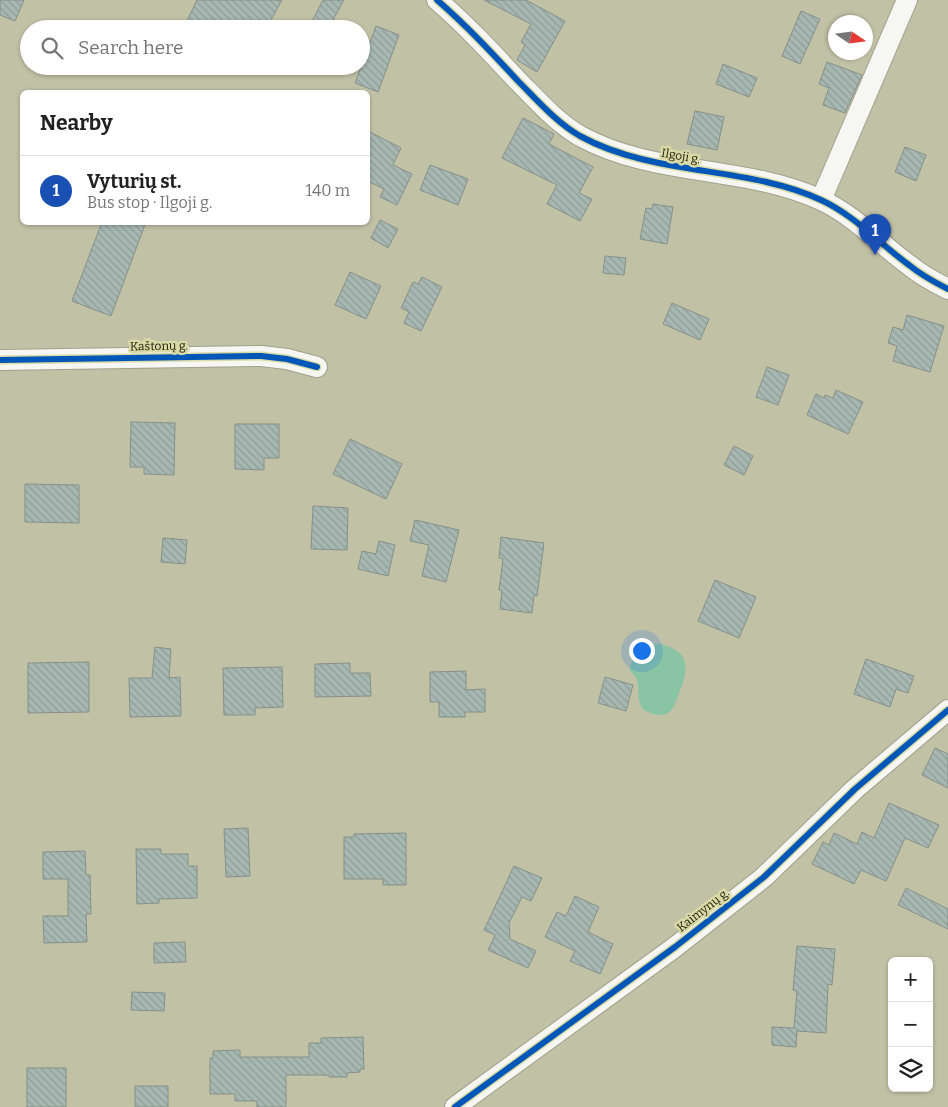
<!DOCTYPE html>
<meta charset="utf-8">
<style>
:root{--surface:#fff;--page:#f2f2f2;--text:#222;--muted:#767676;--line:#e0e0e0;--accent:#0b8043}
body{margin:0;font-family:Bitter,serif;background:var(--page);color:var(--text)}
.controls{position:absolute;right:15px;bottom:15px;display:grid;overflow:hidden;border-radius:8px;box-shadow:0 1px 4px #0004}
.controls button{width:45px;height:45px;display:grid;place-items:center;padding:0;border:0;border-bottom:1px solid var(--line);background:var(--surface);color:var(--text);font:25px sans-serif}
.compass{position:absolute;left:828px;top:15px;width:45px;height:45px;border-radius:50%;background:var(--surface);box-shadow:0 1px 4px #0004;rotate:103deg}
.you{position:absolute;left:641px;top:650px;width:18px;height:18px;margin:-12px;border:4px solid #fff;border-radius:50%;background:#1a73e8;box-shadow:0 0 0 8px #1a73e833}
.badge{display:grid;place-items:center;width:32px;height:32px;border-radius:50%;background:var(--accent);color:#fff;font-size:16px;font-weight:700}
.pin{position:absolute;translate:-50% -41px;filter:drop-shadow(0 1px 2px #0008)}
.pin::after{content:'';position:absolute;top:26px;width:18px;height:15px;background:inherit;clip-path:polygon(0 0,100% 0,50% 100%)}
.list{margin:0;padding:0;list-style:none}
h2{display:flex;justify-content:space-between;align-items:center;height:65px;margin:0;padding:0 20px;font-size:21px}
h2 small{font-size:16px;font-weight:400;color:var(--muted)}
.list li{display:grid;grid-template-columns:32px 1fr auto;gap:15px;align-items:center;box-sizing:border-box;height:70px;padding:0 20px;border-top:1px solid var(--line)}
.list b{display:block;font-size:19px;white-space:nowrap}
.list p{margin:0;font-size:16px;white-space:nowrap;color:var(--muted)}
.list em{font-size:16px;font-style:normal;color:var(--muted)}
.icon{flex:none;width:28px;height:28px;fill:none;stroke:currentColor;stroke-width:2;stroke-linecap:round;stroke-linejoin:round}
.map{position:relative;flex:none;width:948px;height:1107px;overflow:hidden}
.search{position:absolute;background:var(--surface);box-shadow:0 1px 4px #0004;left:20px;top:20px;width:350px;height:55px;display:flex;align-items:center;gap:12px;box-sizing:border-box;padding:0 18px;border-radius:28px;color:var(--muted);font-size:19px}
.panel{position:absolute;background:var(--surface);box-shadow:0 1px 4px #0004;left:20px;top:90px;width:350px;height:135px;border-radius:8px}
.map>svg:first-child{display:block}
.water{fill:#89c4a5}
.building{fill:url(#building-back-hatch);stroke:#869088}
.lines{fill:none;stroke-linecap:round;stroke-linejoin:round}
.minor-casing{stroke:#a1a18c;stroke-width:22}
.minor{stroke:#f6f6f2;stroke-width:20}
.cycleway-casing{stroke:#dadaa7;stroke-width:9}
.cycleway{stroke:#0057b8;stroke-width:6}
.labels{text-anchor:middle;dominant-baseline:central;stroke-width:5;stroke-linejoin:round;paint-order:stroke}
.street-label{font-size:12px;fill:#191906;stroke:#dadaa7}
</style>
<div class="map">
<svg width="948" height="1107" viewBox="0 0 948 1107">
<defs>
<pattern id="building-back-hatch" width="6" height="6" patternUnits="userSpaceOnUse" patternTransform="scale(1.25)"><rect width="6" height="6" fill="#a7b7b2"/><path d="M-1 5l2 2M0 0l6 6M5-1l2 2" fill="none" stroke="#8f9d98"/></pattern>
</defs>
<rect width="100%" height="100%" fill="#c1c1a6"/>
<path class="water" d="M 659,644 C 692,650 689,671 678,696 C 676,702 673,710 668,713 C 662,717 649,714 643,709 C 637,702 639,691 638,683 C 637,678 633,674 630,670 C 631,655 645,645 659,644 Z"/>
<path class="building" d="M 0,0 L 24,0 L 15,21 L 0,15 Z
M 197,0 L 282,0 L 266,29 L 183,29 Z
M 323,0 L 344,0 L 328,29 L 308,29 Z
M 484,0 L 526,0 L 565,21 L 537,72 L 517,60 L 525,45 L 521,42 L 531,24 Z
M 801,11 L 820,19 L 800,64 L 782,56 Z
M 376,26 L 399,35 L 378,92 L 355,83 Z
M 827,62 L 862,75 L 845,113 L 823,105 L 829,88 L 819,84 Z
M 723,64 L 757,78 L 749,97 L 716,84 Z
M 695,111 L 724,117 L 717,150 L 687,144 Z
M 523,118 L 554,134 L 549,144 L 593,167 L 579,193 L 592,199 L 580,221 L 547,204 L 557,185 L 502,158 Z
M 368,131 L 401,148 L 393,165 L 412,174 L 397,205 L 380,197 L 384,189 L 368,181 Z
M 905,147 L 926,155 L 916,181 L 895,172 Z
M 430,165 L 468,179 L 458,205 L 420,190 Z
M 653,204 L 673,207 L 667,244 L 640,239 L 646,208 L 652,209 Z
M 380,220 L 398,229 L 388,248 L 371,238 Z
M 102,222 L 146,222 L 111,316 L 72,301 Z
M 605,256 L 626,258 L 624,275 L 603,273 Z
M 350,272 L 381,286 L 366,319 L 335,305 Z
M 422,277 L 442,287 L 421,331 L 404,323 L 409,312 L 401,308 L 413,282 L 418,284 Z
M 672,303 L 709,319 L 700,340 L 663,324 Z
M 907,315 L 944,326 L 930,372 L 893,361 L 897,346 L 888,343 L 893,327 L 903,330 Z
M 767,367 L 789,375 L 778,405 L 756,397 Z
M 836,390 L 863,402 L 848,434 L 807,415 L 816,394 L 824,398 L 825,395 L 833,398 Z
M 131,422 L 175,423 L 174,475 L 144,474 L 144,467 L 130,467 Z
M 235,424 L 279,424 L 279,458 L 264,458 L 264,470 L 235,469 Z
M 350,439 L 402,464 L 386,499 L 333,474 Z
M 734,446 L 753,456 L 744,475 L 724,465 Z
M 25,484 L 79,485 L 79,523 L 25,522 Z
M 313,506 L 348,508 L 347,550 L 311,549 Z
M 415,520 L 459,530 L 446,582 L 422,576 L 429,545 L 410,541 Z
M 501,537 L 544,543 L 537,596 L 534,595 L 532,613 L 500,609 L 502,591 L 499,590 L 503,559 L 499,558 Z
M 163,538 L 187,540 L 185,564 L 161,562 Z
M 379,541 L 395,545 L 388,576 L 358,569 L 362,551 L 376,554 Z
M 715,580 L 756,597 L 739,638 L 698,621 Z
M 155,647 L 171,649 L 169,678 L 180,677 L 181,716 L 130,717 L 129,678 L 152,678 Z
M 866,659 L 914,676 L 908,693 L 896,689 L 890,707 L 854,694 Z
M 89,662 L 89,712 L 28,713 L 28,663 Z
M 350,663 L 350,673 L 370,673 L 371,696 L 315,697 L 315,664 Z
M 282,667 L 283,707 L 255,708 L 255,715 L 224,715 L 223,668 Z
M 466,671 L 466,690 L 485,689 L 485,712 L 465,712 L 465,717 L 439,717 L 439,702 L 430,702 L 430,672 Z
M 605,677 L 633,685 L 626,711 L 598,703 Z
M 935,748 L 948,754 L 948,788 L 922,775 Z
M 889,803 L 939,825 L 928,848 L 905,838 L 886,881 L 861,870 L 854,884 L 812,864 L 823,842 L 829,845 L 834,833 L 857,844 L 862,832 L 874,838 Z
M 248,828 L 250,876 L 226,877 L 224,829 Z
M 406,833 L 406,885 L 383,885 L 383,879 L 344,879 L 344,837 L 354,837 L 354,834 Z
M 136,849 L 161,849 L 161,854 L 188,854 L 188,866 L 197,866 L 197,898 L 159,899 L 159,903 L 137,904 Z
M 85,851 L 86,875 L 90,875 L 91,914 L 86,914 L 87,942 L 44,943 L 43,916 L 68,916 L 68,879 L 43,879 L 43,852 Z
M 514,866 L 542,878 L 531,901 L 522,897 L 509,923 L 510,939 L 536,951 L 528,968 L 488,950 L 495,935 L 484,930 Z
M 906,888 L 948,909 L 948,929 L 898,905 Z
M 575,896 L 599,907 L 588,932 L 613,944 L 600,974 L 570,961 L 575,951 L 545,937 L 557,912 L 566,916 Z
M 185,942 L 186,962 L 154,963 L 154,943 Z
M 797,946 L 835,949 L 832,985 L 828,984 L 826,1033 L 797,1031 L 796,1047 L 772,1045 L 772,1027 L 794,1028 L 797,991 L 793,990 Z
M 132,992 L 165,993 L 164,1011 L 131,1010 Z
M 363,1037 L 364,1069 L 360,1069 L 360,1072 L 347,1073 L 347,1077 L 329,1077 L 329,1075 L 286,1075 L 286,1107 L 257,1107 L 257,1101 L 235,1101 L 235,1094 L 210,1094 L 210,1058 L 213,1058 L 213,1051 L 240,1050 L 240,1057 L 309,1057 L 309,1043 L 321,1043 L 321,1038 Z
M 27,1068 L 66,1068 L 66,1107 L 27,1107 Z
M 135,1086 L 168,1086 L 168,1107 L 135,1107 Z"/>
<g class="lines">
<defs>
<path id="minor" d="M 437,0 C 466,25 492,53 518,81 C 537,100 556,122 580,136 C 655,177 745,165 821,200 C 854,215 880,244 909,265 C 921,275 934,282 948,289
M 821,200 L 907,0
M 0,360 L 261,356 L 287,359 L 317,367
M 455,1107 L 675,947 L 764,877 L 855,789 L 948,710"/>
</defs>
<use href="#minor" class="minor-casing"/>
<use href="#minor" class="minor"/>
<defs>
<path id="cycleway" d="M 437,0 C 466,25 492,53 518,81 C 537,100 556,122 580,136 C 655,177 745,165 821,200 C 854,215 880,244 909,265 C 921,275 934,282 948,289
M 0,360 L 261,356 L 287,359 L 317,367
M 455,1107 L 675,947 L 764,877 L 855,789 L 948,710"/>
</defs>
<use href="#cycleway" class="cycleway-casing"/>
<use href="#cycleway" class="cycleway"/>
</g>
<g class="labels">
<g class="street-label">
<text transform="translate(681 156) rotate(10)">Ilgoji g.</text>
<text transform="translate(159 346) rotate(-1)">Kaštonų g.</text>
<text transform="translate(703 910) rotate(-38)">Kaimynų g.</text>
</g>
</g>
</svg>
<div class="controls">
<button>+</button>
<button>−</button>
<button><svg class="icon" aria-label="layers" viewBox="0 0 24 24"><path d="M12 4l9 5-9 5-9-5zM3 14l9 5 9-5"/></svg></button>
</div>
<svg class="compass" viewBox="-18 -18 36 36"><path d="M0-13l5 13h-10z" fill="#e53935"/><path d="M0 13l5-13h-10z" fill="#767676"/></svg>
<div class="you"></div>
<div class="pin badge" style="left:875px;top:255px;background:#1a4fb4">1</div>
<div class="search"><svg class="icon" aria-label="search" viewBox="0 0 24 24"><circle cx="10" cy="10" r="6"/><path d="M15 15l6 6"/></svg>Search here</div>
<section class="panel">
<h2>Nearby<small></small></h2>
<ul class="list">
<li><span class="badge" style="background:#1a4fb4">1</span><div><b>Vyturių st.</b><p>Bus stop · Ilgoji g.</p></div><em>140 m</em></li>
</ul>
</section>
</div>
